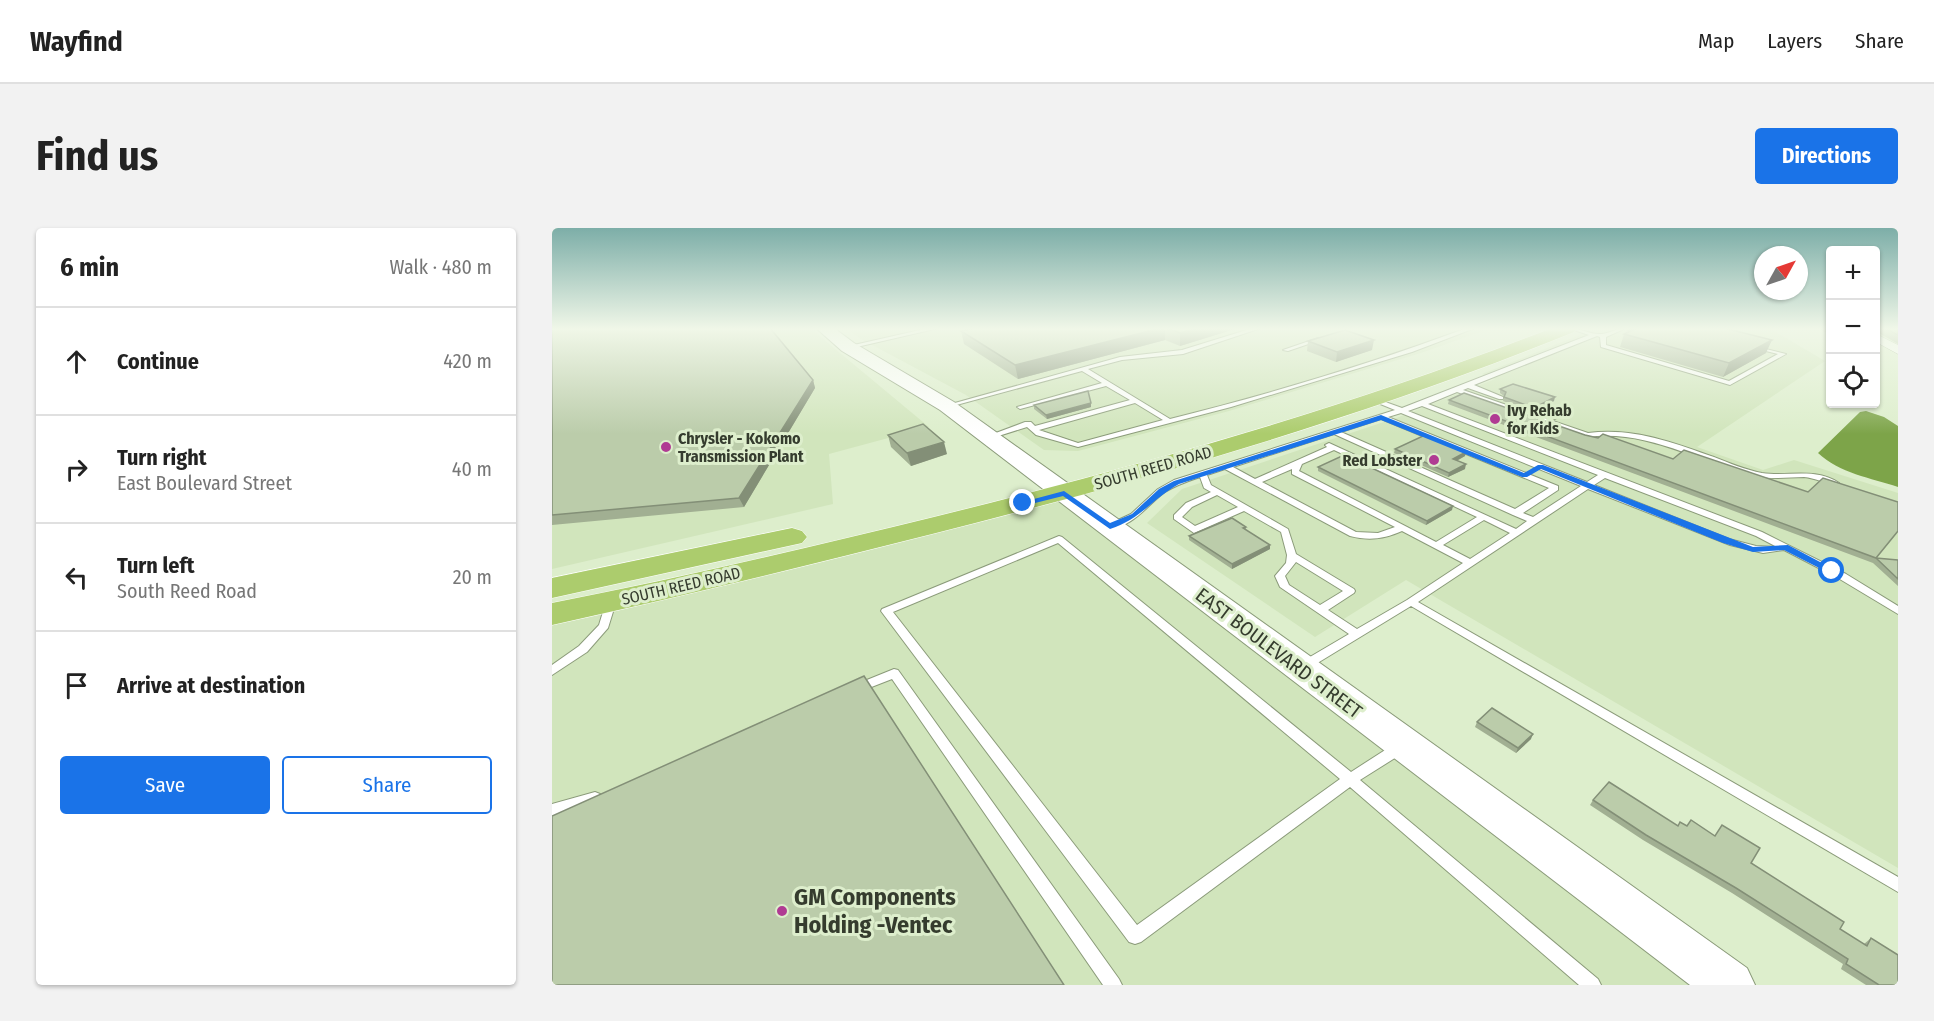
<!DOCTYPE html>
<meta charset="utf-8">
<style>
:root{--surface:#fff;--page:#f2f2f2;--text:#222;--muted:#767676;--line:#e0e0e0;--accent:#1a73e8}
body{margin:0;font-family:"Fira Sans Condensed",sans-serif;background:var(--page);color:var(--text)}
.controls{position:absolute;right:18px;top:18px;display:grid;overflow:hidden;border-radius:6px;box-shadow:0 2px 4px #0004}
.controls button{width:54px;height:54px;display:grid;place-items:center;padding:0;border:0;border-bottom:2px solid var(--line);background:var(--surface);color:var(--text);font:30px sans-serif}
.compass{position:absolute;left:1202px;top:18px;width:54px;height:54px;border-radius:50%;background:var(--surface);box-shadow:0 2px 4px #0004;rotate:50deg}
.stop{position:absolute;width:18px;height:18px;margin:-14px;border:4px solid #1a73e8;border-radius:50%;background:#fff}
.stop.end{background:#1a73e8;border-color:#fff;box-shadow:0 2px 6px #0008}
.list{margin:0;padding:0;list-style:none}
h2{display:flex;justify-content:space-between;align-items:center;height:78px;margin:0;padding:0 24px;font-size:26px}
h2 small{font-size:20px;font-weight:400;color:var(--muted)}
.list li{display:grid;grid-template-columns:39px 1fr auto;gap:18px;align-items:center;box-sizing:border-box;height:108px;padding:0 24px;border-top:2px solid var(--line)}
.list b{display:block;font-size:22px;white-space:nowrap}
.list p{margin:0;font-size:20px;white-space:nowrap;color:var(--muted)}
.list em{font-size:20px;font-style:normal;color:var(--muted)}
.actions{display:flex;gap:12px;padding:18px 24px}
.actions a{flex:1;padding:14px 0;border:2px solid var(--accent);border-radius:6px;text-align:center;font-size:21px;color:var(--accent)}
.actions .main{background:var(--accent);color:#fff}
.icon{flex:none;width:33px;height:33px;fill:none;stroke:currentColor;stroke-width:2;stroke-linecap:round;stroke-linejoin:round}
.map{position:relative;flex:none;width:1346px;height:757px;overflow:hidden;border-radius:6px}
header{display:flex;align-items:center;gap:36px;box-sizing:border-box;height:84px;padding:0 30px;background:var(--surface);border-bottom:2px solid var(--line)}
header strong{font-size:28px}
nav{display:flex;gap:33px;margin-inline-start:auto;font-size:21px}
.intro{display:flex;align-items:center;justify-content:space-between;box-sizing:border-box;height:144px;padding:0 36px}
h1{margin:0;font-size:42px}
.button{padding:15px 27px;border-radius:6px;background:var(--accent);color:#fff;font-size:21px;font-weight:700}
main{display:flex;gap:36px;padding:0 36px}
aside{flex:1;background:var(--surface);border-radius:6px;box-shadow:0 2px 4px #0004}
.map>svg:first-child{display:block}
.built{fill:#d1e5bc}
.water{fill:#7da449}
.lines{fill:none;stroke-linecap:round;stroke-linejoin:round}
.lane-casing{stroke:#8b9b7a;stroke-width:2}
.street-casing{stroke:#8b9b7a;stroke-width:1}
.secondary-casing{stroke:#8b9b7a;stroke-width:2}
.primary-casing{stroke:#fff;stroke-width:1}
.lane{fill:#fff;fill-rule:evenodd}
.street{fill:#fff;fill-rule:evenodd}
.secondary{fill:#fff;fill-rule:evenodd}
.primary{fill:#accc6d;fill-rule:evenodd}
.wall{fill:#a1af92}
.shaded-wall{fill:#838f77}
.building{fill:#bca;stroke:#838f77;stroke-width:1.5}
.route{fill:#1a73e8}
.poi-dot{fill:#b03b93;stroke:#dec;stroke-width:2}
.labels{text-anchor:middle;dominant-baseline:central;stroke-width:6;stroke-linejoin:round;paint-order:stroke}
.far-poi-label{font-size:16px;font-weight:bold;fill:#353c2e;stroke:#dec;text-anchor:start}
.far-street-label{font-size:16px;fill:#353c2e;stroke:#dec}
.street-label{font-size:20px;fill:#353c2e;stroke:#dec}
.near-poi-label{font-size:24px;font-weight:bold;fill:#353c2e;stroke:#dec;text-anchor:start}
</style>
<header>
<strong>Wayfind</strong>
<nav><a>Map</a><a>Layers</a><a>Share</a></nav>
</header>
<div class="intro"><h1>Find us</h1><a class="button">Directions</a></div>
<main>
<aside>
<h2>6 min<small>Walk · 480 m</small></h2>
<ul class="list">
<li><svg class="icon" aria-label="ahead" viewBox="0 0 24 24"><path d="M12 20V5M6 11l6-6 6 6"/></svg><div><b>Continue</b></div><em>420 m</em></li>
<li><svg class="icon" aria-label="right" viewBox="0 0 24 24"><path d="M7 20v-9h11M14 6l5 5-5 5"/></svg><div><b>Turn right</b><p>East Boulevard Street</p></div><em>40 m</em></li>
<li><svg class="icon" aria-label="left" viewBox="0 0 24 24"><path d="M17 20v-9H6M10 6l-5 5 5 5"/></svg><div><b>Turn left</b><p>South Reed Road</p></div><em>20 m</em></li>
<li><svg class="icon" aria-label="arrive" viewBox="0 0 24 24"><path d="M6 21V4h12l-3 4 3 4H6"/></svg><div><b>Arrive at destination</b></div></li>
</ul>
<div class="actions"><a class="main">Save</a><a>Share</a></div>
</aside>
<div class="map">
<svg width="1346" height="757" viewBox="0 0 1346 757">
<rect width="100%" height="100%" fill="#dec"/>
<path class="built" d="M 0,100 L 258,100 L 377,199 L 277,226 L 281,276 L 0,341 Z
M 294,100 L 939,100 L 872,124 L 677,183 L 526,223 L 492,222 L 414,167 L 309,111 Z
M 1045,100 L 1217,100 L 1273,133 L 1145,219 L 1211,242 L 1242,232 L 1346,265 L 1346,640 L 854,352 L 763,409 L 595,295 L 630,261 L 847,189 L 943,151 L 930,146 Z
M 512,265 L 1182,757 L 0,757 L 0,386 Z"/>
<path class="water" d="M 1314,183 L 1332,189 L 1346,198 L 1346,259 C 1319,250 1287,245 1266,225 L 1308,184 Z"/>
<g class="lines">
<defs>
<path id="lane" d="M 377,100 L 387,100 L 296,121 L 293,119 Z
M 701,100 L 709,100 L 631,126 L 570,132 L 536,141 L 618,191 C 718,166 818,136 915,100 L 923,100 L 860,124 L 679,179 L 526,219 L 484,207 L 475,199 L 437,211 L 433,209 L 473,194 L 479,194 L 483,198 L 578,172 L 554,158 L 468,181 L 465,179 L 550,155 L 530,143 L 397,179 L 392,178 L 568,129 L 630,122 ZM 583,175 L 611,192 L 526,215 L 487,202 Z
M 1016,100 C 1028,100 1039,107 1050,106 C 1058,105 1065,100 1074,100 L 1054,109 L 1054,117 L 1177,153 L 1226,126 L 1202,120 L 1202,118 L 1234,126 L 1178,157 L 1049,119 L 1048,109 L 1045,108 L 922,157 L 951,169 L 951,171 L 947,171 L 916,160 L 911,162 L 1036,205 C 1080,199 1120,214 1162,229 C 1177,235 1194,242 1210,245 C 1236,249 1264,239 1287,255 L 1283,257 C 1273,255 1263,250 1252,249 C 1236,249 1221,252 1205,248 C 1146,235 1098,201 1035,209 L 905,164 L 876,176 L 1210,304 L 1294,346 L 1346,378 L 1346,386 L 1286,350 L 1232,322 L 1211,325 L 1178,317 L 1036,261 L 866,374 L 1346,649 L 1346,664 L 859,378 L 754,442 L 746,442 L 744,439 L 746,436 L 797,406 L 728,359 L 723,348 L 734,335 L 735,327 L 729,304 L 692,283 L 642,305 L 622,291 L 622,287 L 634,275 L 659,264 L 652,260 L 648,249 C 636,253 624,257 613,264 C 596,276 579,302 555,300 L 553,298 L 579,286 L 606,261 L 622,252 L 843,182 L 821,173 L 821,171 L 825,171 L 850,180 L 1037,107 ZM 870,178 L 1046,247 L 1035,254 L 856,183 ZM 849,185 L 1029,258 L 981,289 L 971,285 L 1006,262 L 1006,258 L 836,189 ZM 829,191 L 997,260 L 963,281 L 789,204 ZM 782,206 L 961,287 L 975,293 L 964,301 L 777,215 L 773,217 L 775,219 L 703,251 L 681,239 ZM 782,222 L 925,289 L 884,314 L 747,243 L 750,236 ZM 673,241 L 798,308 C 817,313 832,311 850,303 L 911,335 L 855,372 L 805,401 L 776,382 L 802,365 L 803,363 L 802,361 L 744,326 L 736,301 L 659,257 L 655,247 ZM 740,241 L 740,246 L 843,299 L 826,305 L 804,304 L 710,254 ZM 1053,250 L 1204,308 L 1225,319 L 1204,318 L 1177,311 L 1042,257 ZM 665,267 L 686,279 L 643,298 L 630,289 L 640,279 ZM 932,292 L 958,305 L 918,331 L 891,317 ZM 744,334 L 791,363 L 768,377 L 737,357 L 733,348 Z
M 766,110 L 771,111 L 736,123 L 731,122 Z
M 1011,182 L 1015,184 L 1013,185 L 1003,191 L 988,185 L 992,183 L 1002,186 Z
M 507,308 L 510,309 L 799,544 L 844,515 L 849,514 L 854,515 L 855,519 L 854,523 L 808,552 L 1046,751 L 1049,757 L 1027,757 L 798,559 L 589,714 L 583,716 L 577,714 L 329,383 L 330,381 ZM 506,315 L 788,551 L 585,697 L 341,384 Z
M 59,371 L 64,374 L 56,400 L 35,424 L 0,447 L 0,437 L 27,418 L 47,397 L 54,374 Z
M 342,441 L 346,442 L 567,751 L 570,757 L 551,757 L 340,451 L 304,465 L 300,464 L 298,461 L 300,458 Z
M 43,564 L 48,566 L 50,570 L 48,574 L 0,588 L 0,576 Z"/>
<path id="street" d="M 1324,106 L 1346,117 L 1346,126 L 1324,114 Z"/>
<path id="secondary" d="M 264,100 L 282,100 L 302,115 L 402,174 L 1195,740 L 1203,757 L 1138,757 L 388,182 L 290,123 Z"/>
<path id="primary" d="M 1000,100 L 1025,100 L 1022,104 C 813,189 598,251 380,306 C 254,338 127,369 0,397 L 0,375 C 128,350 255,320 382,289 C 592,237 799,179 1000,100 Z
M 240,300 L 250,303 L 255,309 L 250,315 L 0,370 L 0,350 Z"/>
</defs>
<use href="#lane" class="lane-casing"/>
<use href="#street" class="street-casing"/>
<use href="#secondary" class="secondary-casing"/>
<use href="#primary" class="primary-casing"/>
<use href="#lane" class="lane"/>
<use href="#street" class="street"/>
<use href="#secondary" class="secondary"/>
<use href="#primary" class="primary"/>
</g>
<path class="wall" d="M 0,100 L 261,152 L 263,160 L 192,279 L 0,297 Z
M 423,100 L 686,100 L 628,118 L 613,112 L 466,151 L 412,116 L 409,103 Z
M 1076,100 L 1172,100 L 1214,125 L 1171,149 L 1068,119 L 1072,106 L 1074,105 Z
M 1266,100 L 1278,100 L 1278,107 Z
M 1323,100 L 1346,100 L 1346,116 L 1325,104 L 1323,107 Z
M 756,113 L 820,122 L 784,134 L 755,123 Z
M 948,161 L 1002,173 L 981,184 L 951,173 L 952,168 L 948,165 Z
M 897,172 L 1046,210 L 1325,330 L 1346,332 L 1346,358 L 1321,335 L 896,176 Z
M 539,175 L 539,179 L 495,191 L 482,181 L 482,177 Z
M 336,207 L 395,226 L 359,238 L 339,219 Z
M 843,221 L 913,228 L 905,233 L 913,241 L 896,249 L 842,225 Z
M 766,239 L 900,282 L 874,297 L 766,243 Z
M 694,299 L 694,302 L 718,321 L 680,341 L 637,312 L 637,308 Z
M 925,494 L 979,511 L 964,525 L 923,499 Z
M 1041,572 L 1126,598 L 1199,635 L 1288,701 L 1312,716 L 1319,710 L 1346,757 L 1314,757 L 1289,741 L 1291,736 L 1180,665 L 1091,612 L 1038,577 Z"/>
<path class="shaded-wall" d="M 609,100 L 613,100 L 613,112 L 466,151 L 463,137 Z
M 645,100 L 686,100 L 628,118 L 628,105 Z
M 822,112 L 820,122 L 784,134 L 785,124 Z
M 1220,112 L 1214,125 L 1171,149 L 1177,135 Z
M 261,152 L 263,160 L 192,279 L 187,270 Z
M 1003,169 L 1002,173 L 981,184 L 982,180 Z
M 539,175 L 539,179 L 495,191 L 494,187 Z
M 392,214 L 395,226 L 359,238 L 355,225 Z
M 914,224 L 913,228 L 900,235 L 901,231 Z
M 914,236 L 913,241 L 896,249 L 897,245 Z
M 901,278 L 900,282 L 874,297 L 875,293 Z
M 718,317 L 718,321 L 680,341 L 680,336 Z
M 981,506 L 979,511 L 964,525 L 966,520 Z"/>
<path class="building" d="M 0,100 L 218,100 L 261,152 L 187,270 L 0,287 Z
M 423,100 L 609,100 L 463,137 L 409,103 Z
M 615,100 L 645,100 L 628,105 Z
M 1078,100 L 1172,100 L 1220,112 L 1177,135 L 1072,106 L 1083,101 Z
M 1333,100 L 1346,100 L 1346,107 Z
M 793,102 L 822,112 L 785,124 L 756,113 Z
M 961,156 L 1003,169 L 982,180 L 952,169 L 954,164 L 948,161 Z
M 536,163 L 539,175 L 494,187 L 482,177 Z
M 912,165 L 1033,207 L 1046,210 L 1051,206 L 1121,231 L 1132,222 L 1256,264 L 1271,250 L 1346,274 L 1346,303 L 1324,330 L 897,172 Z
M 371,196 L 392,214 L 355,225 L 336,207 Z
M 873,207 L 914,224 L 901,231 L 914,236 L 897,245 L 843,221 Z
M 792,227 L 901,278 L 875,293 L 766,239 Z
M 680,290 L 694,299 L 691,300 L 718,317 L 680,336 L 637,308 Z
M 1324,330 L 1346,332 L 1346,351 Z
M 312,448 L 512,757 L 0,757 L 0,588 Z
M 940,480 L 981,506 L 966,520 L 925,494 Z
M 1057,554 L 1126,598 L 1128,594 L 1135,598 L 1139,592 L 1163,608 L 1170,597 L 1208,620 L 1199,635 L 1292,694 L 1288,701 L 1315,718 L 1319,710 L 1346,727 L 1346,757 L 1327,757 L 1294,736 L 1296,731 L 1184,660 L 1094,607 L 1041,572 Z"/>
<linearGradient id="sky" x2="0" y2="1"><stop stop-color="#7daea8"/><stop offset="0.49" stop-color="#f0f7e8"/><stop offset="1" stop-color="#f0f7e8" stop-opacity="0"/></linearGradient>
<rect width="1346" height="206" fill="url(#sky)"/>
<path class="route" d="M 829,187 L 972,245 L 986,237 L 991,237 L 1201,319 L 1236,317 L 1285,343 L 1277,345 L 1232,322 L 1201,324 L 1171,315 L 989,241 L 975,249 L 970,249 L 829,192 L 627,256 C 600,271 589,291 558,301 L 511,268 L 471,278 L 467,275 L 512,263 L 558,295 L 580,286 L 607,261 L 622,253 Z"/>
<g class="poi-dot">
<circle cx="943" cy="191" r="6"/>
<circle cx="114" cy="219" r="6"/>
<circle cx="882" cy="232" r="6"/>
<circle cx="230" cy="683" r="6"/>
</g>
<g class="labels">
<g class="far-poi-label">
<text x="955" y="182">Ivy Rehab<tspan x="955" dy="18">for Kids</tspan></text>
<text x="126" y="210">Chrysler - Kokomo<tspan x="126" dy="18">Transmission Plant</tspan></text>
<text x="870" y="232" text-anchor="end">Red Lobster</text>
</g>
<g class="far-street-label">
<text transform="translate(601 240) rotate(-16)">SOUTH REED ROAD</text>
<text transform="translate(129 358) rotate(-13)">SOUTH REED ROAD</text>
</g>
<g class="street-label">
<text transform="translate(727 425) rotate(37)">EAST BOULEVARD STREET</text>
</g>
<g class="near-poi-label">
<text x="242" y="669">GM Components<tspan x="242" dy="28">Holding -Ventec</tspan></text>
</g>
</g>
</svg>
<div class="controls">
<button>+</button>
<button>−</button>
<button><svg class="icon" aria-label="locate" viewBox="0 0 24 24"><circle cx="12" cy="12" r="6"/><path d="M12 2v4M12 18v4M2 12h4M18 12h4"/></svg></button>
</div>
<svg class="compass" viewBox="-18 -18 36 36"><path d="M0-13l5 13h-10z" fill="#e53935"/><path d="M0 13l5-13h-10z" fill="#767676"/></svg>
<div class="stop" style="left:1280px;top:343px"></div>
<div class="stop end" style="left:471px;top:275px"></div>
</div>
</main>
